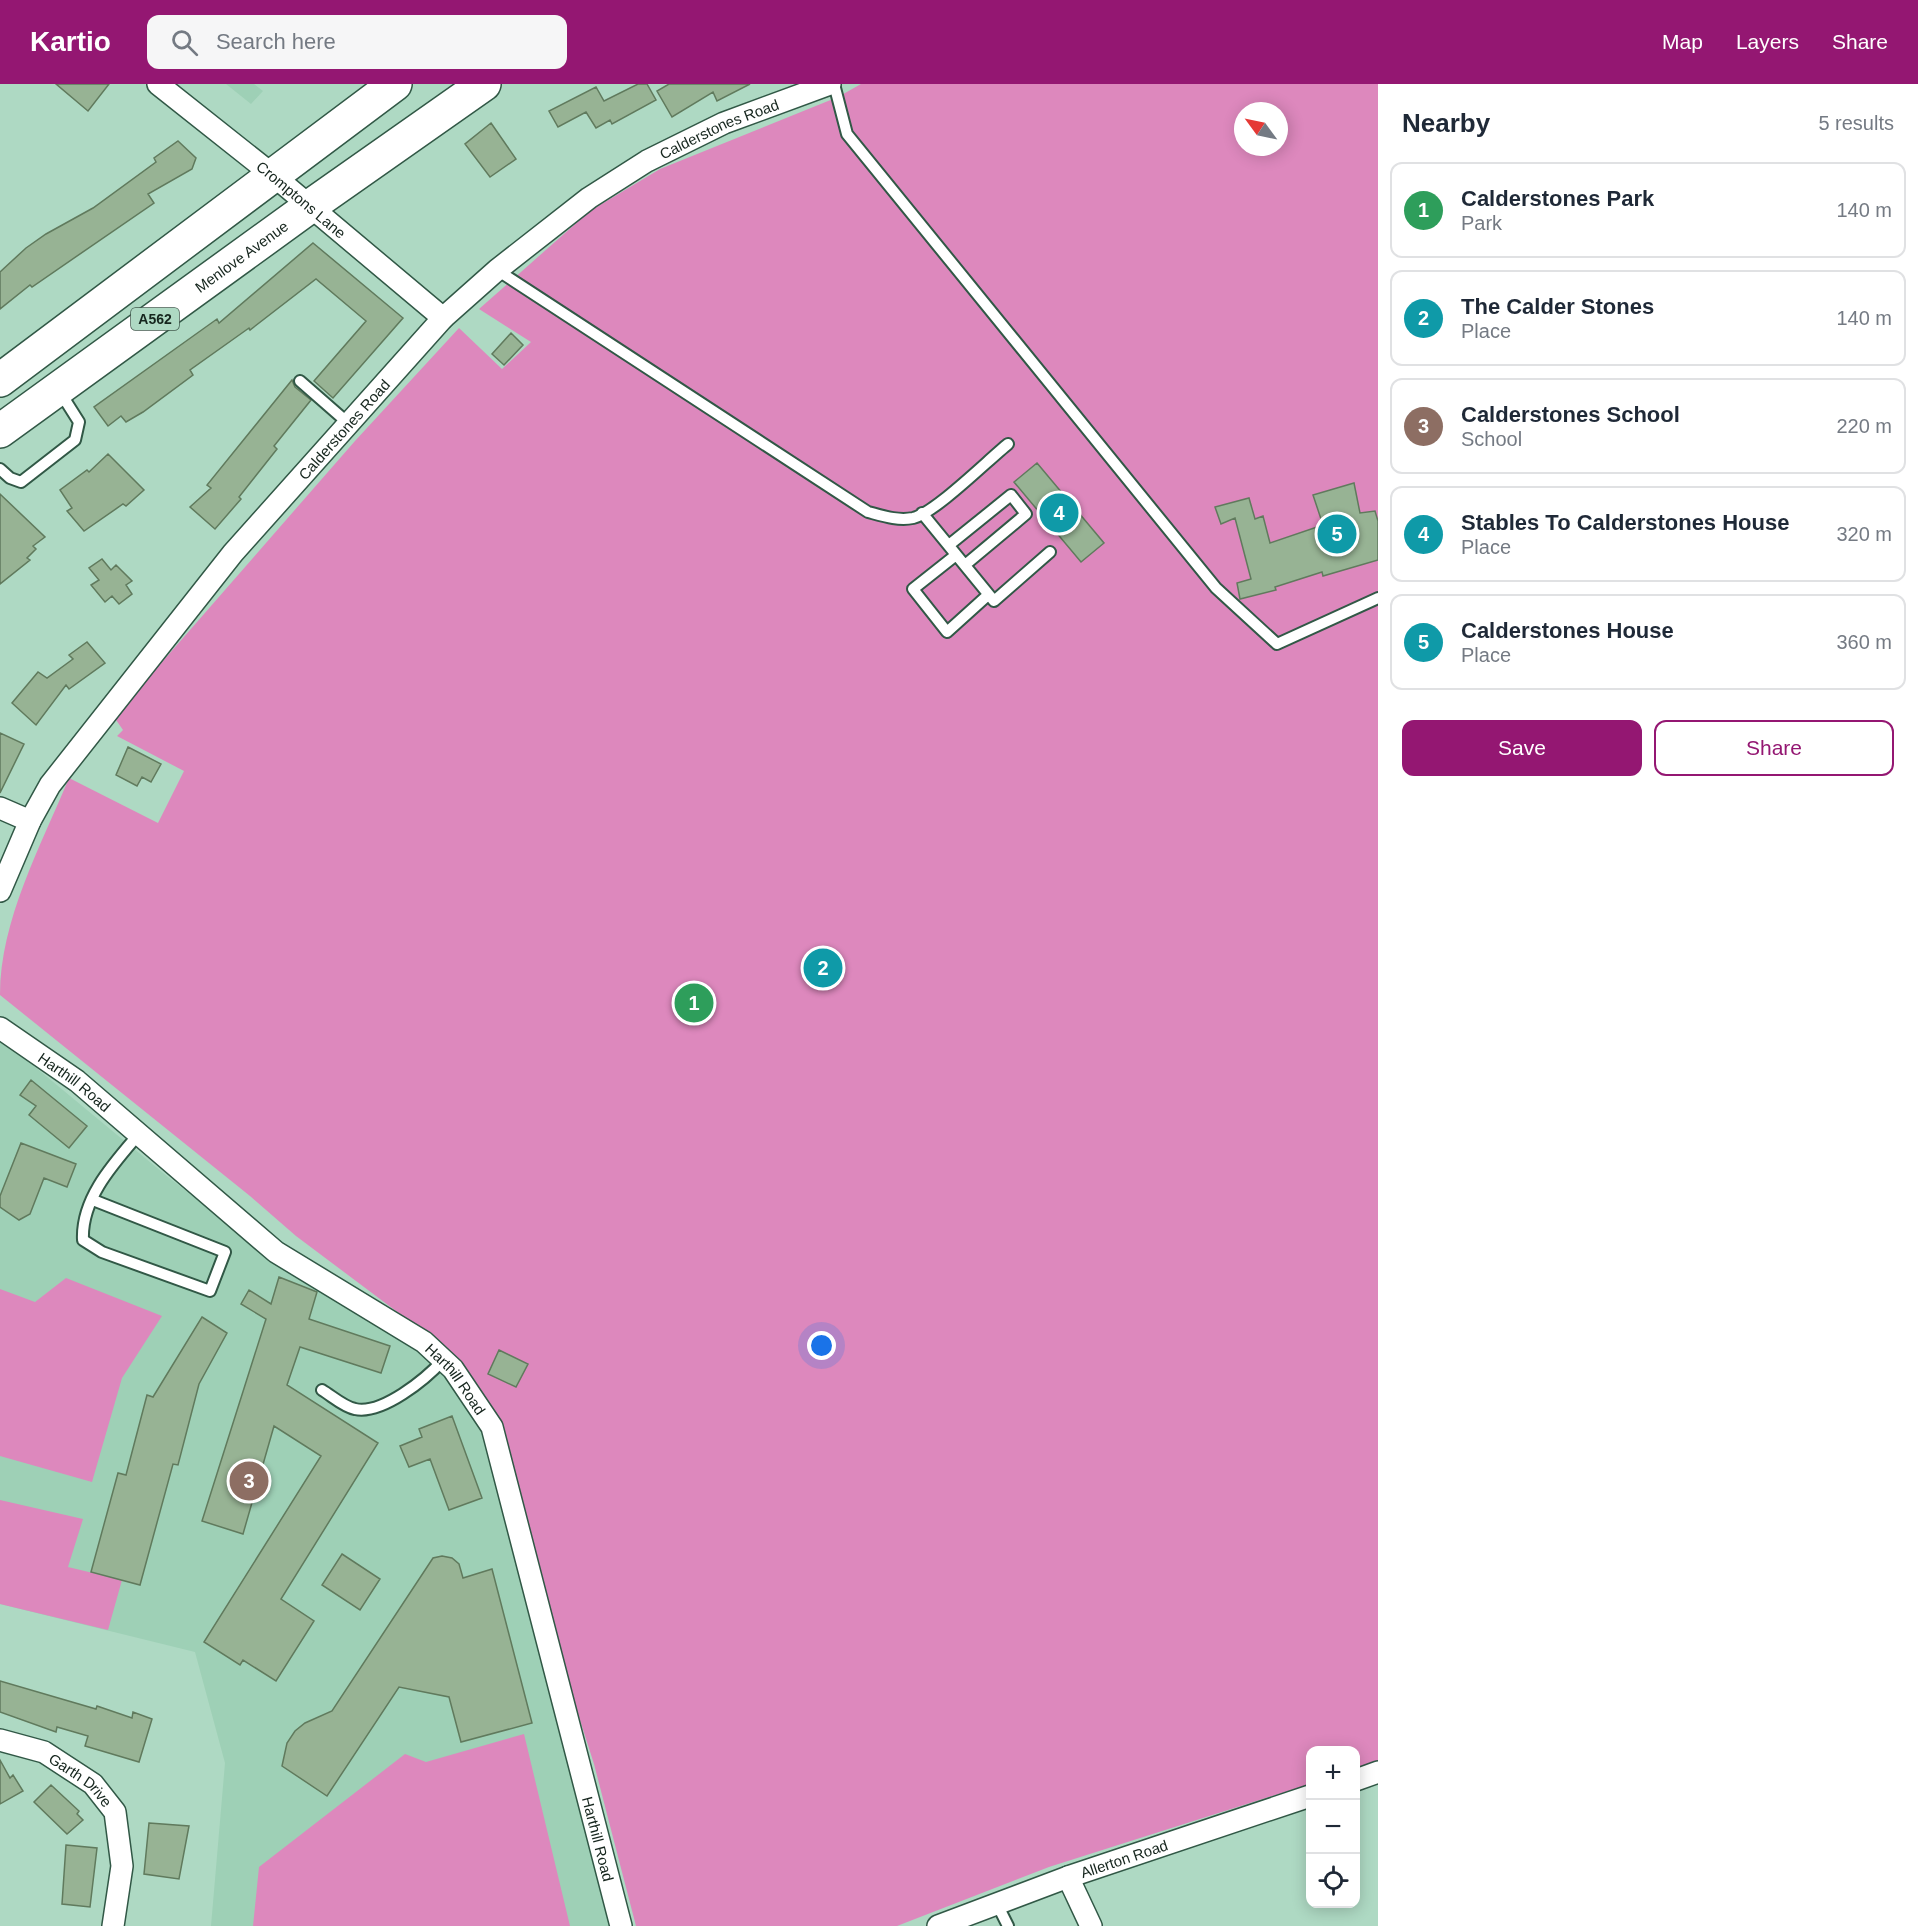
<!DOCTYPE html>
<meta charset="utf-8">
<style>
:root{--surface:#fff;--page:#f6f6f7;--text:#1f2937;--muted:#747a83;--line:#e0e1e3;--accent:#941772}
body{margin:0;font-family:Arial,sans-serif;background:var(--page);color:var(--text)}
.controls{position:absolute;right:18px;bottom:18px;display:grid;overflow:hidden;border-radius:12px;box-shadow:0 3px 15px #0003}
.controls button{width:54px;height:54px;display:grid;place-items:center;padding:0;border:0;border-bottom:2px solid var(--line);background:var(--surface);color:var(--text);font:30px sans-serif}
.compass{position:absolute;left:1234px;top:18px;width:54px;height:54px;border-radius:50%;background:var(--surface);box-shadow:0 3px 15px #0003;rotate:303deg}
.you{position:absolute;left:822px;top:1262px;width:21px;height:21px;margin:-15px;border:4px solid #fff;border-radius:50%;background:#1a73e8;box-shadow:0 0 0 9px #1a73e833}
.badge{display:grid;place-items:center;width:39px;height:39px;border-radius:50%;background:var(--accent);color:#fff;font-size:20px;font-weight:700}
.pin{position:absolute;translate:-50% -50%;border:3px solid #fff;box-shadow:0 2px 6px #0006}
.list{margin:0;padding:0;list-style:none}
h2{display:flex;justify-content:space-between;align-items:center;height:78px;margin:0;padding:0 24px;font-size:26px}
h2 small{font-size:20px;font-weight:400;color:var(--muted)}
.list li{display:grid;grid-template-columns:39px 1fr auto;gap:18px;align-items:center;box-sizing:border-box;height:96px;margin:0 12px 12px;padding:0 12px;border:2px solid var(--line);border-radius:12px}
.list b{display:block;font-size:22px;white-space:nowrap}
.list p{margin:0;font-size:20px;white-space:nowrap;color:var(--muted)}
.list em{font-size:20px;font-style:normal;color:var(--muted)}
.actions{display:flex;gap:12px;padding:18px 24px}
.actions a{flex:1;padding:14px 0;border:2px solid var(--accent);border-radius:12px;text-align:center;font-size:21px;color:var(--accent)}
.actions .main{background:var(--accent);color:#fff}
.icon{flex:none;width:33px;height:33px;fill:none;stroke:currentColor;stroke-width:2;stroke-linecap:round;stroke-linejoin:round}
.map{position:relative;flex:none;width:1378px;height:1842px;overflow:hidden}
header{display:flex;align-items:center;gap:36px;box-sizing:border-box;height:84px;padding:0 30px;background:var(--accent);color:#fff}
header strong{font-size:28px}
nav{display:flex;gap:33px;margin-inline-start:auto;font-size:21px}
.search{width:420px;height:54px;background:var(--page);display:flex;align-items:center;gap:15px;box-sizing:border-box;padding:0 21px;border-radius:12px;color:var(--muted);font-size:22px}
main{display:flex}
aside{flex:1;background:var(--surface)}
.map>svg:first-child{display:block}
.built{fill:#9ed0b6}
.green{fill:#dd88bd;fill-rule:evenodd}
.building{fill:#97b394;stroke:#607a5d;stroke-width:1.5}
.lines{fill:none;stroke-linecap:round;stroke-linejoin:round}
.lane-casing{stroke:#315846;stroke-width:14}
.street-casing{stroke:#315846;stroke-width:24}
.highway-casing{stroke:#315846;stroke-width:36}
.lane{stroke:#fff;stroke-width:10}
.street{stroke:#fff;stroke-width:21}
.highway{stroke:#fff;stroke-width:33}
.labels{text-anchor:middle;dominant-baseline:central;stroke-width:6;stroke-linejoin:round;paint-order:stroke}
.shield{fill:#aed9c3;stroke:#435b4f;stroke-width:1.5}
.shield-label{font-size:14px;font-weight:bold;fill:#15251d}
.street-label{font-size:15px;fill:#15251d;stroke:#aed9c3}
</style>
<header>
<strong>Kartio</strong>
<div class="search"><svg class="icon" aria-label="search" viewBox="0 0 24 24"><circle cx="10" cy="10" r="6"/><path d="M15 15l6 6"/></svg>Search here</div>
<nav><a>Map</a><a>Layers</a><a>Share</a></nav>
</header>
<main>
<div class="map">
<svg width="1378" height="1842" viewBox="0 0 1378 1842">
<rect width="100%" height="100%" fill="#aed9c3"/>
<path class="built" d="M 226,0 L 254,0 L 263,7 L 251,20 Z
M 0,954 L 168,1093 L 266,1169 L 448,1286 L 482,1341 L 610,1842 L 211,1842 L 225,1679 L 195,1568 L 0,1520 Z"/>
<path class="green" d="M 861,0 L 1378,0 L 1378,1679 L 1356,1686 L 1356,1666 L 1310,1666 L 1310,1700 L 1049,1783 L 897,1842 L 636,1842 L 594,1680 L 558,1567 L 501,1343 L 428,1251 L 296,1152 L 250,1112 L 0,911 C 0,836 41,762 69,694 L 158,739 L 184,687 L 117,652 L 123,646 L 114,633 L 355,357 L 459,244 L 502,285 L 531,258 L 479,225 L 590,127 L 660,85 L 838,13 ZM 1243,27 L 1279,27 L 1279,63 L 1243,63 Z
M 66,1194 L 162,1232 L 122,1294 L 92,1398 L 0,1372 L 0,1205 L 35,1218 Z
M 0,1416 L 83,1435 L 68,1483 L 122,1496 L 108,1546 L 0,1520 Z
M 524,1650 L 570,1842 L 253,1842 L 259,1783 L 405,1670 L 426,1678 Z"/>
<path class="building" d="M 56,0 L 109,0 L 88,27 Z
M 638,0 L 647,0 L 656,16 L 612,40 L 610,36 L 596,44 L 586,28 L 558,43 L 549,27 L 596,3 L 604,17 Z
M 669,0 L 750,0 L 717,17 L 713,8 L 672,33 L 657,7 Z
M 491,39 L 516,75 L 490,93 L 465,60 Z
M 178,57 L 196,74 L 192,85 L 148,110 L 154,119 L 32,203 L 30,201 L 0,225 L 0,188 L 26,164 L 46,150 L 93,124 L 156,78 L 154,74 Z
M 313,159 L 403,234 L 333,314 L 314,297 L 366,237 L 316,195 L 250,246 L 249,244 L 190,286 L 193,291 L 143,328 L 126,338 L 121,332 L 108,342 L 94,323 L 217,235 L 219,239 Z
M 511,249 L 523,261 L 504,281 L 492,270 Z
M 292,296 L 295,303 L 311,316 L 274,362 L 277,365 L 239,413 L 241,415 L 215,445 L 190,423 L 211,404 L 207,401 Z
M 108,370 L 144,406 L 126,422 L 123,420 L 84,447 L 67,427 L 72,424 L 60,406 L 87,386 L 89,388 Z
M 1037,379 L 1104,459 L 1081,478 L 1014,398 Z
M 1354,399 L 1360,429 L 1375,427 L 1378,437 L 1378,476 L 1323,492 L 1322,488 L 1275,503 L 1276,506 L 1240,515 L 1237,499 L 1251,495 L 1235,434 L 1221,440 L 1215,423 L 1249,414 L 1255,435 L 1263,432 L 1270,459 L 1323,441 L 1313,411 Z
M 0,410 L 45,453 L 33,462 L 36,465 L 27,474 L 30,476 L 0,500 Z
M 102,475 L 111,486 L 116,481 L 132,497 L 126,501 L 132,510 L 119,520 L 112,512 L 105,518 L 91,501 L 99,496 L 89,484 Z
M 87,558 L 105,579 L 69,605 L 66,601 L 36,641 L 12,619 L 38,588 L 47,594 L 73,575 L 69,571 Z
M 0,649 L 24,660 L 0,709 Z
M 128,663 L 161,680 L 151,698 L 142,693 L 137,702 L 116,691 Z
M 31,996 L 87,1042 L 69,1064 L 29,1031 L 36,1022 L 20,1011 Z
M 21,1059 L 76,1080 L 67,1103 L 44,1094 L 30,1130 L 19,1136 L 0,1123 L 0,1112 Z
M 279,1193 L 317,1208 L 309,1235 L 390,1262 L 381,1289 L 300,1263 L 287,1301 L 378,1359 L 281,1515 L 314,1537 L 276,1597 L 243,1576 L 240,1581 L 204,1558 L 321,1372 L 274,1342 L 243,1450 L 202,1437 L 266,1235 L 241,1220 L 249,1206 L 271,1220 Z
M 202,1233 L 227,1249 L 199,1300 L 178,1381 L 173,1380 L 140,1501 L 91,1488 L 118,1389 L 126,1391 L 147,1311 L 153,1313 Z
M 499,1266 L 528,1280 L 516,1303 L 488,1290 Z
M 452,1332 L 482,1414 L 449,1426 L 430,1375 L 409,1383 L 400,1362 L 422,1353 L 419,1345 Z
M 342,1470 L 380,1495 L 360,1526 L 322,1501 Z
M 442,1472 L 452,1474 L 459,1480 L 463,1494 L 492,1485 L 532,1639 L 461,1658 L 449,1613 L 399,1603 L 327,1712 L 282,1682 L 287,1659 L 295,1647 L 305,1639 L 332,1627 L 433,1474 Z
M 0,1597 L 96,1625 L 97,1622 L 132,1634 L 133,1628 L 152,1635 L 139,1678 L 85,1662 L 88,1652 L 57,1643 L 56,1648 L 0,1628 Z
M 0,1676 L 10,1694 L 13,1691 L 23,1707 L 0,1720 Z
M 51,1701 L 79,1727 L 77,1730 L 83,1736 L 67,1750 L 34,1718 Z
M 149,1739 L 189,1742 L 179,1795 L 144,1790 Z
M 66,1761 L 97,1764 L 90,1823 L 62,1820 Z"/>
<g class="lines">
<defs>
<path id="lane" d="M 834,0 L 847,50 L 1216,504 L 1277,560 L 1378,514
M 497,186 L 868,428 C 883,432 898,437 913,434 C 935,429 988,376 1008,360
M 300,297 L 348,339
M 0,385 L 10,394 L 21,398 L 75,356 L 79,338 L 60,308
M 922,429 L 994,517 L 1050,468
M 949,461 L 1011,411 L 1026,430 L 965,481
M 956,471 L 913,505 L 947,548 L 988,511
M 93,1116 L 225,1168 L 210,1207 L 102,1168 L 83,1156 C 81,1115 113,1080 138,1051
M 322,1306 C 332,1312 344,1323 355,1325 C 382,1331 426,1295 443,1276
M 997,1820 L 1008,1842"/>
<g id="street">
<path id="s1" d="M 158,0 L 274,92 L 443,234"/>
<path d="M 0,724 L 30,737"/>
<path id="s2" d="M 0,807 L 30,737 L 50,701 L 233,469 L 443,234 L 497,186 L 589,114 L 647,77 L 724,39 L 830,0"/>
<path id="s3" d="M 0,944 L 77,997 L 276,1168 L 424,1258 L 453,1285 L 492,1343 L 621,1842"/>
<path id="s4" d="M 0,1656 L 44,1668 L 93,1700 L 115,1728 L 122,1782 L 113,1842"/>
<path d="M 1356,1696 L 1378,1688"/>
<path d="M 1068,1793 L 1091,1842"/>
<path id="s5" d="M 938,1842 L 1068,1793 L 1310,1712"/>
</g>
<g id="highway">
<path d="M 0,296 L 395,0"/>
<path id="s6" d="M 0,347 L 309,123 L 484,0"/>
</g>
</defs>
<use href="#lane" class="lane-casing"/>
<use href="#street" class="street-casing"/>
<use href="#highway" class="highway-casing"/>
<use href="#lane" class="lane"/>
<use href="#street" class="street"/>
<use href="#highway" class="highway"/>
</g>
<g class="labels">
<rect class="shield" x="131" y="224" width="48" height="22" rx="4.5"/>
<g class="shield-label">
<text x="155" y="235">A562</text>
</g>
<g class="street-label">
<text stroke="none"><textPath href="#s2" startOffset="1065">Calderstones Road</textPath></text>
<text stroke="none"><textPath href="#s1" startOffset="184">Cromptons Lane</textPath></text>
<text stroke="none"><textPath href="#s6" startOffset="298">Menlove Avenue</textPath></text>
<text stroke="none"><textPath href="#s2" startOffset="579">Calderstones Road</textPath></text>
<text stroke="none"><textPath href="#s3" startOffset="92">Harthill Road</textPath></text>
<text stroke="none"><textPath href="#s3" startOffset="578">Harthill Road</textPath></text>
<text stroke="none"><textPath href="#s4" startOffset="92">Garth Drive</textPath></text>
<text stroke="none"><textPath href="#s3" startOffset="1064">Harthill Road</textPath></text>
<text stroke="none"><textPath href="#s5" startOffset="198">Allerton Road</textPath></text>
</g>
</g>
</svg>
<div class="controls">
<button>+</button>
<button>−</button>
<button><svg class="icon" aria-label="locate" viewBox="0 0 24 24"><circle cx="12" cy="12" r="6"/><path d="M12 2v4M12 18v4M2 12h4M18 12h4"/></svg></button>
</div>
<svg class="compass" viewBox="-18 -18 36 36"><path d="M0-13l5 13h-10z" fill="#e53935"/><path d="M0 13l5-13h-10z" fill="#747a83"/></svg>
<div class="you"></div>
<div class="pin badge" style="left:694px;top:919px;background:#2e9e5b">1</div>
<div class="pin badge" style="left:823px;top:884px;background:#0f9aa8">2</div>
<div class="pin badge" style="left:249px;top:1397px;background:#8d6e63">3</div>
<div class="pin badge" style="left:1059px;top:429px;background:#0f9aa8">4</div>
<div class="pin badge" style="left:1337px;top:450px;background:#0f9aa8">5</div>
</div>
<aside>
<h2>Nearby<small>5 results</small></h2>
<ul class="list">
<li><span class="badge" style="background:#2e9e5b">1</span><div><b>Calderstones Park</b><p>Park</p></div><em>140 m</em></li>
<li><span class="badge" style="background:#0f9aa8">2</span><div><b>The Calder Stones</b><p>Place</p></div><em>140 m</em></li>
<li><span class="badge" style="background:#8d6e63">3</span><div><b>Calderstones School</b><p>School</p></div><em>220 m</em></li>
<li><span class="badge" style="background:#0f9aa8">4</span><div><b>Stables To Calderstones House</b><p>Place</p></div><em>320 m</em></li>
<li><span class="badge" style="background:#0f9aa8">5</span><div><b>Calderstones House</b><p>Place</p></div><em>360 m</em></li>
</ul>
<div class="actions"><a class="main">Save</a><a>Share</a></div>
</aside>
</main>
